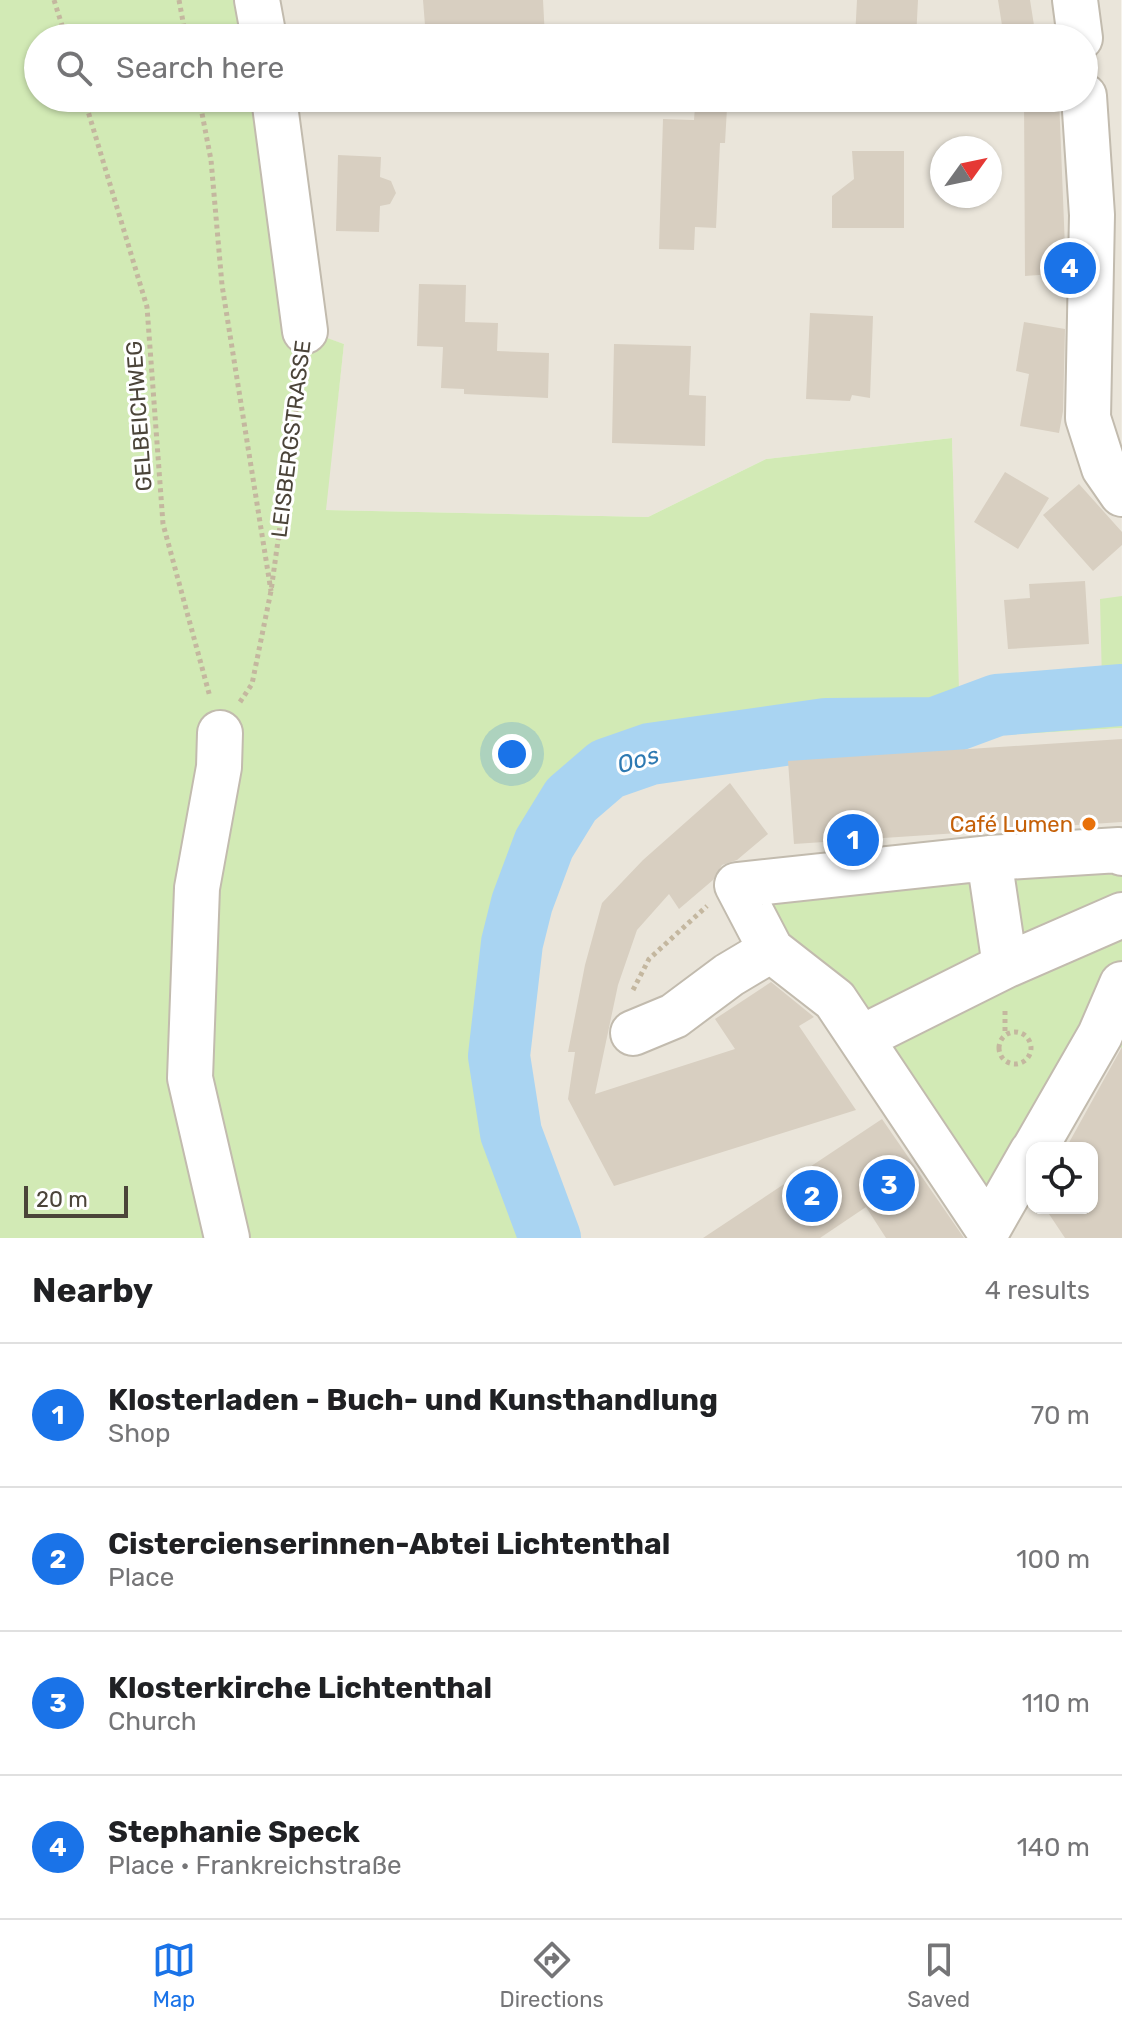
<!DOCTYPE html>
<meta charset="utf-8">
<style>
:root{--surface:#fff;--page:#f6f6f6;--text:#202124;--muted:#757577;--line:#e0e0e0;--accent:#1a73e8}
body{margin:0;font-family:Rubik,sans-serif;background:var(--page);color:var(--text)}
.controls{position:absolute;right:24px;bottom:24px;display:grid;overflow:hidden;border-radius:16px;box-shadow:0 2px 6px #0004}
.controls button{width:72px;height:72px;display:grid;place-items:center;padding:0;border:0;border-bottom:2px solid var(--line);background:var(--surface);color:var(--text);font:40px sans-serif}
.compass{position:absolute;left:930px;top:136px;width:72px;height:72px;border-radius:50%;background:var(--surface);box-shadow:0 2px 6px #0004;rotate:57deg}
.scale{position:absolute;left:24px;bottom:20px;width:104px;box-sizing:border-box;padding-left:8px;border:4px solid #4b4439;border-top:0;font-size:22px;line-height:28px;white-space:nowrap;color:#4b4439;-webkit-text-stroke:6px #fff;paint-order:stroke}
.you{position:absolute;left:512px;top:754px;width:28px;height:28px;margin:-20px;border:6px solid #fff;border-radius:50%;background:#1a73e8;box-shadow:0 0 0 12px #1a73e833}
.badge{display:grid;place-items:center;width:52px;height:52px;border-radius:50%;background:var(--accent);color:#fff;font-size:26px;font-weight:700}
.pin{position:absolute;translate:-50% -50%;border:4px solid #fff;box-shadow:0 2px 8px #0006}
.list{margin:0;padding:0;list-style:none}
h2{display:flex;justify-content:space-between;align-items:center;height:104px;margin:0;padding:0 32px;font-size:34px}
h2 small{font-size:26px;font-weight:400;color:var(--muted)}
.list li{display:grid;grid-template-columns:52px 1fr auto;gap:24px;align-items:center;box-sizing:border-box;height:144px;padding:0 32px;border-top:2px solid var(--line)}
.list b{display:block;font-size:30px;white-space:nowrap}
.list p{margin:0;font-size:26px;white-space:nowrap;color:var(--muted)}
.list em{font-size:26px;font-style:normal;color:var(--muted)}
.icon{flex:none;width:44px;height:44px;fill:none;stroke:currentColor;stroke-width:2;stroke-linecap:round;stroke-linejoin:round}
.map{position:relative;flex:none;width:1122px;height:1238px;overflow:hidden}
.search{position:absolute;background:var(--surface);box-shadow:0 2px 6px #0004;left:24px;right:24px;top:24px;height:88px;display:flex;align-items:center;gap:20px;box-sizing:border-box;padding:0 28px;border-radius:44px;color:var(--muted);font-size:30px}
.sheet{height:680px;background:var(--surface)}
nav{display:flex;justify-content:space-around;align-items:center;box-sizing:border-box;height:112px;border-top:2px solid var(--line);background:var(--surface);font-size:22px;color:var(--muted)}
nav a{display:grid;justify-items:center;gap:4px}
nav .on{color:var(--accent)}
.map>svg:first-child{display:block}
.residential{fill:#eae5da;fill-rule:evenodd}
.green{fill:#d2eab5}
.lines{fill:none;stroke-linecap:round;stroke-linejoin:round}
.river{stroke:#a9d4f2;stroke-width:62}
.building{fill:#d8cfc1}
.minor-casing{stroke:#c2bbae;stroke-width:48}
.path{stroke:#c4b79f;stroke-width:5;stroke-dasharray:4 4;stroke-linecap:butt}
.minor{stroke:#fff;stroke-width:44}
.food-dot{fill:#e8710a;stroke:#fff;stroke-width:3}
.labels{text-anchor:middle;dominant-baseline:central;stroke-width:6;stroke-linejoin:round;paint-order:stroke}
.street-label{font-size:22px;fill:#4b4439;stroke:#fff}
.food-label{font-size:22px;fill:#c56008;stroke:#fff;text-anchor:end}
.water-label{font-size:24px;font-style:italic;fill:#2e7ab2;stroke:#fff}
</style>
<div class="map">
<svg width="1122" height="1238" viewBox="0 0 1122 1238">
<rect width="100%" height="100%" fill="#f6f3ec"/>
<path class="residential" d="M 257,0 L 1121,0 L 1122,681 L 958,691 L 952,438 L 766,459 L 648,517 L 325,510 L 344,344 L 305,331 L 274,98 L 1084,98 L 1084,38 L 264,38 ZM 942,148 L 990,148 L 990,196 L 942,196 Z
M 1122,728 L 1122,1238 L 564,1238 L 524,1133 L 512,1042 L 537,891 L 574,812 L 617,777 L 681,758 L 815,746 ZM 1032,1148 L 1092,1148 L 1092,1208 L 1032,1208 Z"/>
<path class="green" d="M 0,0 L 257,0 L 264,38 L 38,38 L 38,98 L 274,98 L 305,330 L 344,344 L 326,510 L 648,517 L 766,459 L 952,438 L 959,690 L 1102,683 L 1100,599 L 1122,596 L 1122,728 L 815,746 L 681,758 L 617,777 L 574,812 L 537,891 L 512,1042 L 524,1133 L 564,1238 L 0,1238 Z
M 1122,854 L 1122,1048 L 1101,1035 L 988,1229 L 755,889 Z"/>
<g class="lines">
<path class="river" d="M 550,1238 L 511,1133 L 499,1056 L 512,943 L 522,903 L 544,844 L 571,800 L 607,769 L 650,754 L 826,729 L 935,728 L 997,705 L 1122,695"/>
</g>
<path class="building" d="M 423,0 L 543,0 L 545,38 L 426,38 Z
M 857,0 L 918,0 L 916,38 L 855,38 Z
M 998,0 L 1030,0 L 1036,38 L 1004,38 Z
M 1024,98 L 1059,98 L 1066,273 L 1025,276 Z
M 695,107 L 727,108 L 725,143 L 720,143 L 716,228 L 695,227 L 694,250 L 659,249 L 663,119 L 694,120 Z
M 852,151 L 904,151 L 904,228 L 832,228 L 832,196 L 854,179 Z
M 338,155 L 381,157 L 380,177 L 391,181 L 396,193 L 390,204 L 380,206 L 379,232 L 336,231 Z
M 419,284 L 466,285 L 465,322 L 498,323 L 497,351 L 549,353 L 548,398 L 464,394 L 464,389 L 441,388 L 443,347 L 417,346 Z
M 810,313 L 873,316 L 870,398 L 852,395 L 850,401 L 806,399 Z
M 1024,322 L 1065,329 L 1063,411 L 1059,433 L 1020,426 L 1029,374 L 1016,371 Z
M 614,344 L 691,346 L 689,395 L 706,396 L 705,446 L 612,443 Z
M 1005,472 L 1049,498 L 1018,549 L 974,522 Z
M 1079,484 L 1122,532 L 1122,545 L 1093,571 L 1043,515 Z
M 1085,581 L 1089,644 L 1008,649 L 1004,600 L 1030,598 L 1029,584 Z
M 1122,739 L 1122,822 L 794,844 L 788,761 Z
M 730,783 L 768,834 L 737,860 L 722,865 L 713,880 L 679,909 L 669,894 L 637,930 L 618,985 L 595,1094 L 735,1049 L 715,1019 L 771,982 L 814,1017 L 799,1026 L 856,1110 L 614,1186 L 568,1099 L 575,1052 L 568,1052 L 585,965 L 602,903 L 643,860 Z
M 1122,1047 L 1122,1238 L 1065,1238 L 1045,1208 L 1092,1208 L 1092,1148 L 1066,1148 Z
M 882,1119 L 964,1238 L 886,1238 L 866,1207 L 820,1238 L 703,1238 Z"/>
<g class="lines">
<defs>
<path id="minor" d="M 257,0 L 264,38
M 1075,0 L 1080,38
M 1084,96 L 1092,215 L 1088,418 L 1104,468 L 1122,494
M 274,98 L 305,331
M 220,733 L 219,767 L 197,888 L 190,1078 L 227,1238
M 989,858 L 1005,966
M 633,1033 L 674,1016 L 729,975 L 771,950
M 861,1038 L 1005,966 L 1122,915
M 1035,1148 L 1100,1035 L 1122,984
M 1032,1152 L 988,1229 L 835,1000 L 771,950 L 737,885 L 989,858 L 1119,850 L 1122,853"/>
</defs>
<use href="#minor" class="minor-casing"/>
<path class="path" d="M 54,0 L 66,38
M 179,0 L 186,38
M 84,98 L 147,307 L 163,524 L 210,697
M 199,98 L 211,160 L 222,285 L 271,591
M 240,702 L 252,684 L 271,591 L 302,368
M 633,990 L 649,959 L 707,906
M 1005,1011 L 1005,1034
M999 1048a16 16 0 1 1 32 0a16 16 0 1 1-32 0Z"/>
<use href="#minor" class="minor"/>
</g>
<circle class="food-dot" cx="1089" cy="824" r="8"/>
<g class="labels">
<g class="street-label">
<text transform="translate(139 416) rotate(-94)">GELBEICHWEG</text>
<text transform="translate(291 439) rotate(-83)">LEISBERGSTRASSE</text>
</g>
<g class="food-label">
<text x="1073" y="824">Café Lumen</text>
</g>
<g class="water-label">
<text transform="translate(638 760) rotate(-16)">Oos</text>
</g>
</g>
</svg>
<div class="controls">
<button><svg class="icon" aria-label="locate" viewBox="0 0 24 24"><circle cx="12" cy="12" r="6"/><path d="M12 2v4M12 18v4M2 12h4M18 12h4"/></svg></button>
</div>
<svg class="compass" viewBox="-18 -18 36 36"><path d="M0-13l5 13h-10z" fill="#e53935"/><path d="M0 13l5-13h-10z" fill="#757577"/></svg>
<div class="scale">20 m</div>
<div class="you"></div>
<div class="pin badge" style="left:853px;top:840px">1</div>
<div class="pin badge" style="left:812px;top:1196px">2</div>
<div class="pin badge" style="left:889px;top:1185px">3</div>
<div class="pin badge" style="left:1070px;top:268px">4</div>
<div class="search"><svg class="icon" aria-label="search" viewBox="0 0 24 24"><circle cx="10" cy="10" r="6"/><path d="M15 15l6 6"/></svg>Search here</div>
</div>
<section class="sheet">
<h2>Nearby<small>4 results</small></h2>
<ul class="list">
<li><span class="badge">1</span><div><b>Klosterladen - Buch- und Kunsthandlung</b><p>Shop</p></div><em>70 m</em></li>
<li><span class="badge">2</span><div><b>Cistercienserinnen-Abtei Lichtenthal</b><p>Place</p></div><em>100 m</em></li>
<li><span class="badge">3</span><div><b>Klosterkirche Lichtenthal</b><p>Church</p></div><em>110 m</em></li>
<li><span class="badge">4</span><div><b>Stephanie Speck</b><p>Place · Frankreichstraße</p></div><em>140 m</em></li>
</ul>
</section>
<nav>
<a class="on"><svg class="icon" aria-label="map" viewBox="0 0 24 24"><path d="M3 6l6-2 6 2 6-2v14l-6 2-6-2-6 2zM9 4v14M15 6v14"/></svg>Map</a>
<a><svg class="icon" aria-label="directions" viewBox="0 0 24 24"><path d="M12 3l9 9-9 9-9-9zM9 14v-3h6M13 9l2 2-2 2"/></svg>Directions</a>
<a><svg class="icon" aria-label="saved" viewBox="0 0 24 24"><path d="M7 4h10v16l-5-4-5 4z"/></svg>Saved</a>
</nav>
